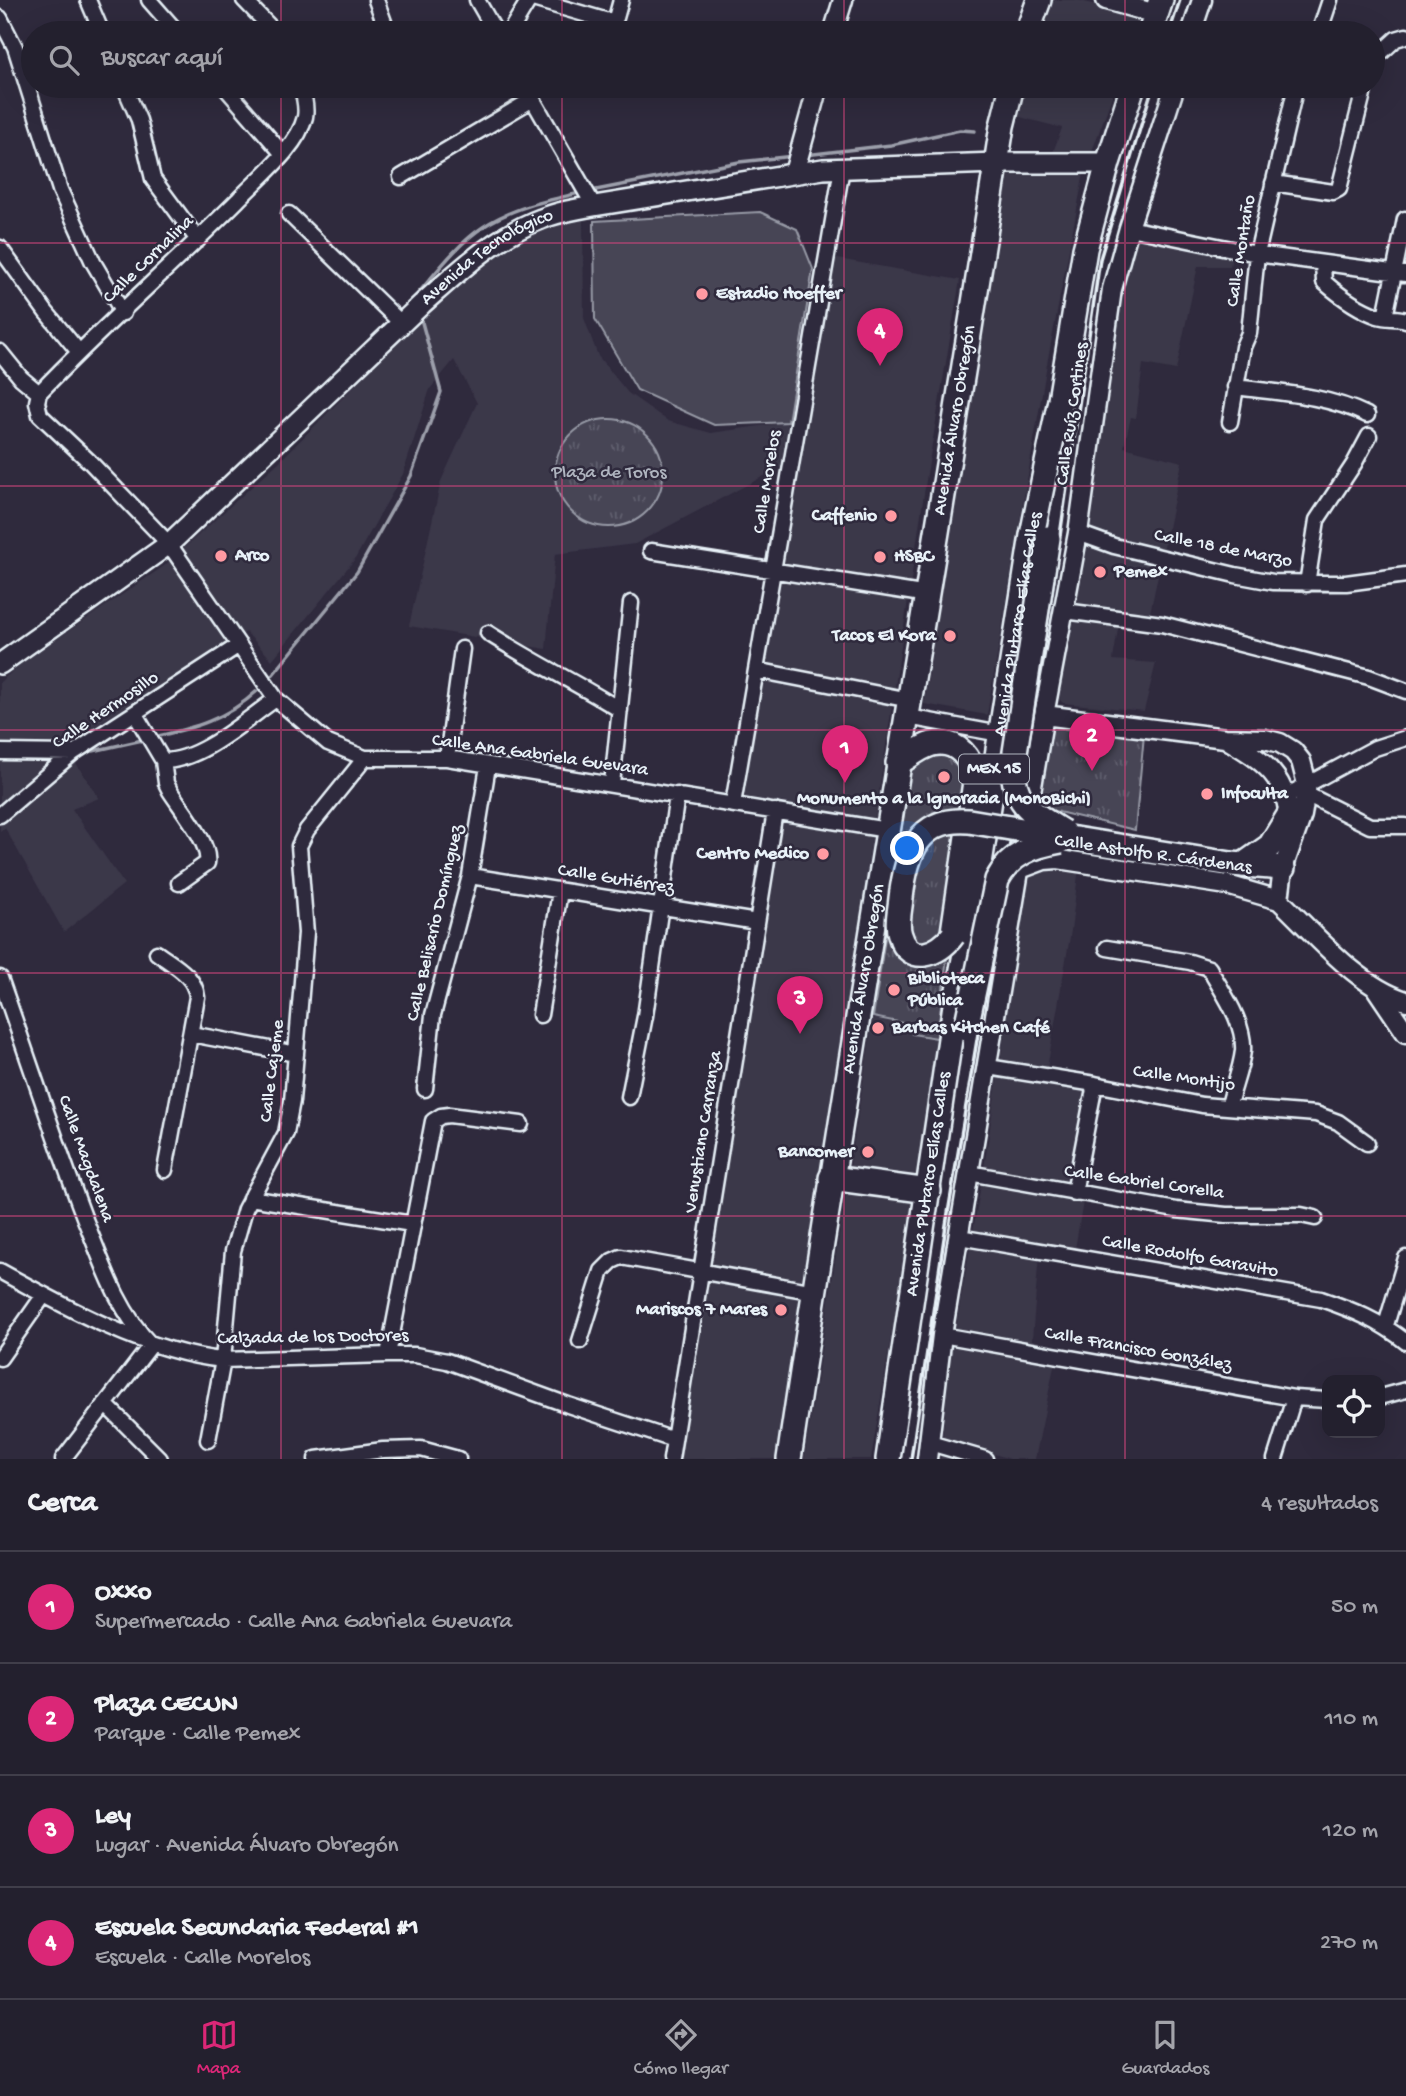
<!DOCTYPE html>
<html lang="es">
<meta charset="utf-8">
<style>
:root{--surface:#23202e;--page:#2b2836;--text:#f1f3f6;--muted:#a3a3aa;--line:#403e4a;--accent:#db2777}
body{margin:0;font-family:"Gochi Hand",sans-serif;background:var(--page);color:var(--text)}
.controls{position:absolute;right:21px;bottom:21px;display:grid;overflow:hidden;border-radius:14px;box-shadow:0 7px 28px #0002}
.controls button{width:63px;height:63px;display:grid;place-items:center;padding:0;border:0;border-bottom:2px solid var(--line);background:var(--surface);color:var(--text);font:35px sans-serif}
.you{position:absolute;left:908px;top:849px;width:24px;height:24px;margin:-18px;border:5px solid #fff;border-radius:50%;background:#1a73e8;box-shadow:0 0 0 10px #1a73e833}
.badge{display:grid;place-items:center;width:46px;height:46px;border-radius:50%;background:var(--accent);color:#fff;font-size:23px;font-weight:700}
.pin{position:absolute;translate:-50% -58px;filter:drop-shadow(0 2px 4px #0008)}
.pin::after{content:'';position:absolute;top:37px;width:24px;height:21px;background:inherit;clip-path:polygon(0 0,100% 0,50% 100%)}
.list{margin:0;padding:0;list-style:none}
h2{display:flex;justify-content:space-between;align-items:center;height:91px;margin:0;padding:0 28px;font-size:30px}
h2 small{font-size:23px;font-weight:400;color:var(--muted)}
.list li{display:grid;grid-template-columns:46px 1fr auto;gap:21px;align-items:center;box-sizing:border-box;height:112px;padding:0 28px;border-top:2px solid var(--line)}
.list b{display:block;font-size:26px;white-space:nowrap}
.list p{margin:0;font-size:23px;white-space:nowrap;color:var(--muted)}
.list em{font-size:23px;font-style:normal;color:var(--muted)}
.icon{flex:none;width:38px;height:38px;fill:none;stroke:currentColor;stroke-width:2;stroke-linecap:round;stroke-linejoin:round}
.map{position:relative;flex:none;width:1406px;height:1459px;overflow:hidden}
.search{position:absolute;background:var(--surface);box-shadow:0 7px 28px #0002;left:21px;right:21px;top:21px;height:77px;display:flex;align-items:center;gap:18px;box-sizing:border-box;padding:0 24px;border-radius:38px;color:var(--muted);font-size:26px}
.sheet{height:539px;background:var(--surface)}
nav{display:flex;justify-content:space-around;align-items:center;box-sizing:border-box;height:98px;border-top:2px solid var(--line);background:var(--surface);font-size:19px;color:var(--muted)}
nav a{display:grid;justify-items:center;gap:4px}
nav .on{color:var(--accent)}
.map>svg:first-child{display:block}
.built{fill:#3b3749}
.grass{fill:url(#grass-tufts);stroke:#979aa6;stroke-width:2}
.pitch{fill:#464455;stroke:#979aa6;stroke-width:2}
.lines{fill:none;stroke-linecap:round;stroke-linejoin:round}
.stream{stroke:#9c9fab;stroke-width:3.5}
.minor-casing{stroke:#e8f1f8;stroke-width:19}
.tertiary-casing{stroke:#e8f1f8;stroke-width:23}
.secondary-casing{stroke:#e8f1f8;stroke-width:24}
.trunk-casing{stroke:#e8f1f8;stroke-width:28}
.minor{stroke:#2f2a3d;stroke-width:14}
.tertiary{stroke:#2f2a3d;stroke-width:18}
.secondary{stroke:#2f2a3d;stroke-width:19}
.trunk{stroke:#2f2a3d;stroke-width:23}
.rail{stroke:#e8f1f8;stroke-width:3.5}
.trunk-bridge-casing{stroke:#e8f1f8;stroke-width:28;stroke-linecap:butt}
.trunk-bridge{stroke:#2f2a3d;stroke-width:23}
.grid{fill:none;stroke:#ca437a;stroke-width:2;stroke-opacity:0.55}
.poi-dot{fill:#ff9aa2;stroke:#2f2a3d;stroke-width:2.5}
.labels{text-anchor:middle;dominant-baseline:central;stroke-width:5;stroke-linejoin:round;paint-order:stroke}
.shield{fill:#2f2a3d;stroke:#b0b5c0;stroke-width:2}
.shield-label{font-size:18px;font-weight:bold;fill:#e8f1f8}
.street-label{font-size:19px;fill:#e8f1f8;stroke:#2f2a3d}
.poi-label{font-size:19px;font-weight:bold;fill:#e8f1f8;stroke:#2f2a3d;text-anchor:start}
.park-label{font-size:19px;fill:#afb4bf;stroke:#2f2a3d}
</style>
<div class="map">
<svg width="1406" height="1459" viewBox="0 0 1406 1459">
<defs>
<pattern id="grass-tufts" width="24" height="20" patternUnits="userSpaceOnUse" patternTransform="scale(1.75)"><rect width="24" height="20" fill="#464455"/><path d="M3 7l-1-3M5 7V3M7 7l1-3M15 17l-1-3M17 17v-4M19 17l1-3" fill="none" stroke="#615f6e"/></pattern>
</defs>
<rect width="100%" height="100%" fill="#2f2a3d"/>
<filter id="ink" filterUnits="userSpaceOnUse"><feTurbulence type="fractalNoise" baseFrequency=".0143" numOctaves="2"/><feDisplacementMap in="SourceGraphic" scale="14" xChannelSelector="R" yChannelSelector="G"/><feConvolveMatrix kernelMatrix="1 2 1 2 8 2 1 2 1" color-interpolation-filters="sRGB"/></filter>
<g filter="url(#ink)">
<path class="built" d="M 1051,0 L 1078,0 L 1141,18 L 1136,33 L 1041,33 Z
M 1025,86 L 1116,86 L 1084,173 L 1047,364 L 987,715 L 924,704 L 953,512 L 1009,173 L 1046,171 L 1062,128 L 1016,116 Z
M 583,221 L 584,318 L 598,356 L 628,393 L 668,421 L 711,433 L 788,422 L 781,467 L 635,544 L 555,554 L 546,649 L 409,626 L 441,481 L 477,403 L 454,360 L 430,389 L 403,474 L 355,559 L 272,660 L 246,632 L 64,745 L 99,798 L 72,809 L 124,884 L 64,932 L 5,828 L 0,831 L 0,682 L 23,662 L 164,566 L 280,461 L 445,294 L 495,254 L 554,222 Z
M 1134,234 L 1233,254 L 1230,266 L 1198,266 L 1176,370 L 1143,364 L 1136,418 L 1131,417 L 1124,447 L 1182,462 L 1150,613 L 1121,610 L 1113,660 L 1156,663 L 1144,711 L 1063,703 L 1059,699 L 1068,630 L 1120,300 Z
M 832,258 L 960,280 L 927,474 L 795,1348 L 775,1459 L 679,1459 L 786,803 L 744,797 Z
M 1050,864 L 1079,867 L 1071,931 L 1045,1080 L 1102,1090 L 1075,1249 L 1040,1242 L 1032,1340 L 1058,1347 L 1035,1459 L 1010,1459 L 988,1452 L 986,1459 L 940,1459 L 950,1359 L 984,1168 L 1028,870 Z
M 873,1018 L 913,1025 L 912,1034 L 937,1038 L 914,1199 L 871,1459 L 804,1459 Z"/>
<path class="grass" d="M555 473a54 54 0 1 1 108 0a54 54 0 1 1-108 0Z
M 1052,722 L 1144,735 L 1135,830 L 1037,807 Z
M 951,750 L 970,772 L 937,1038 L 912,1034 L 913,1025 L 873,1017 L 911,766 L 921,756 Z"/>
<path class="pitch" d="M 760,212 L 797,229 L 813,269 L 788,422 L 714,425 L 637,390 L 595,319 L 594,221 Z"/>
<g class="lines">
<path class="stream" d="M 805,155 L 891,145 L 960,130 L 975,131
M 591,191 L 739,162 L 794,156
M 416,301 L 415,297 C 436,273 456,245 483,227 C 511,208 548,200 580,193
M 271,677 L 357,572 L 411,476 L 441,392 L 420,315
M 154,737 C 194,728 227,719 257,691
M 86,750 L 93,751 L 147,739"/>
<defs>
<path id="minor" d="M 88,0 L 102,33
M 149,0 L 178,33
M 244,0 L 276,33
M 376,0 L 388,33
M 477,0 L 496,33
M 536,0 L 608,21 L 616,18 L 621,0
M 0,18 L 15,47 L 60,190 L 93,262 L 123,313
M 509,33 L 529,0
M 1319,33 L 1330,0
M 1373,60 L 1396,39 L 1406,36
M 124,86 L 139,120 L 153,179 L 198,240
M 224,86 L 283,154
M 525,86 L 594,206
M 401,177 L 533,99
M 1273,183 L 1333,192 L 1339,189 L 1365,86
M 289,214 L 401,323
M 1129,228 L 1257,254 L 1406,274
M 0,248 L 46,312 L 79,352
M 1323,263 L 1324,282 C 1340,296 1357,309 1378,316 C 1387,319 1397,317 1406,320
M 1385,317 L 1405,219
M 0,352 L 21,378 L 39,393 L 37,402 L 40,415 L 90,462 L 169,544 L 276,699 L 328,743 L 365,758 L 447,758 L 887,830
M 1235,387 C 1280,393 1326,395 1367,415
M 39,393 C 103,326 173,265 238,200 C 259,178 298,147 305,117 C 307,107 304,96 301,86
M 1230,422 L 1243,347 L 1249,333 L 1257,254 L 1296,86
M 1078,533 L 1114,546 L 1235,575 L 1273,582 L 1346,583 L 1406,575
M 651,551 L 928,595
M 1307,584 L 1317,520 L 1354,464 L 1369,436
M 1065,611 L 1162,624 L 1369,677 L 1406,691
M 488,633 C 531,661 577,683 620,710
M 756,670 L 910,700
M 135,714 L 163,761 L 166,783 L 170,791 C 180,807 211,844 207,863 L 179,883
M 908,717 L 1000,734
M 0,752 L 73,753
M 447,758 L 462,649
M 163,761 C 201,761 245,720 276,699
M 612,784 L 631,603
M 1306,794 L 1370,826 L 1406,826
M 1286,796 L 1375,748 L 1406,738
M 733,804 L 842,168
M 0,815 L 73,753 L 239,645
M 470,876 L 757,922
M 1107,948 L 1190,962 L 1209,968 C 1222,992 1245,1022 1243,1051 C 1241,1069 1233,1088 1229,1105
M 157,953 C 173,965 195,975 197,997 L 165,1170
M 0,978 C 28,1057 54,1138 84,1217 C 102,1261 117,1310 151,1345 L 63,1459
M 540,1015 L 560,891
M 191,1034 L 296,1054
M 988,1067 L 1095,1084 L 1202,1105 L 1316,1114 L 1338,1122 L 1367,1143
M 425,1089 L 433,1015 L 470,876 L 488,766
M 629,1097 L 645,1016 L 677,795
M 969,1173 L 1176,1210 L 1226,1215 L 1301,1215 L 1315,1218
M 1074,1193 L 1095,1084
M 250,1198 L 412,1224
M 959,1237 L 1321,1299 C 1353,1310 1380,1321 1406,1342
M 0,1271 C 65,1307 148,1353 223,1360 L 388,1355 L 415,1355 L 447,1361 L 568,1405 L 674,1440
M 1386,1325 L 1406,1258
M 942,1335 L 1294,1398 L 1327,1400
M 580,1341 L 602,1271 L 612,1261 L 621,1257 L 815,1292
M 388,1355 L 433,1121 L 441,1116 L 449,1115 L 521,1124
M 0,1358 L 44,1295
M 1380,1397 L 1406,1390
M 105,1404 L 160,1459
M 208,1440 L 223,1360 L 233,1251 L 245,1209 L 286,1133 L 292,1101 L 306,933 L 299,846 L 307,830 L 365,758
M 930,1443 L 985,1459
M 316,1459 L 383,1450 L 421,1449 L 458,1459
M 671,1459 L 775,811
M 1275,1459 L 1294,1398"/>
<path id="tertiary" d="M 1106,0 L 1156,14
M 833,33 L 843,0
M 1191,33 L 1202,0
M 794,173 L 818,86
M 1044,715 L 1225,738 L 1265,739 L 1280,743 L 1293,751 L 1301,761 L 1307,784 L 1302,815 L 1283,868 L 1279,900 C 1316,935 1357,986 1406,1001
M 1225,738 C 1263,761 1289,776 1289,825
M 1027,816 L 1044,715 L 1078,533 L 1112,289 L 1129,228 L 1175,86
M 1020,869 L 1044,860 L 1058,859 L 1227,885 L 1279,900
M 1377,990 L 1406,1033
M 927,1459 L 942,1335 L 1023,847"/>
<g id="secondary">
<path id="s1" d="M 0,664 L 169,544 L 422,304 C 458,272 495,236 541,219 C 558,212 576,209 594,206 L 823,169 L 997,163 L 1108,163"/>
</g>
<g id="trunk">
<path d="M 1027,33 L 1039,0"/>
<path d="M 1150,33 L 1161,0"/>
<path d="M 898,763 C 909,757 920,747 932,744 C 958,738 973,760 975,782 L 953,932"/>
<path d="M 1075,839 L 1231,864 L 1283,868"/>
<path d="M 1243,865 L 1270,846 L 1289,815"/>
<path d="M 831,1178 L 929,1191"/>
<path id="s2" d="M 789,1459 C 855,1014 933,571 1002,126 L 1012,86"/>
<path id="s3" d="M 888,1459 L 955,1005 L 968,939 L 1032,535 L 1060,400 L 1085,249 L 1108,163 L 1133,86"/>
</g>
</defs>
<use href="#minor" class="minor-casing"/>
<use href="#tertiary" class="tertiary-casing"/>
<use href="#secondary" class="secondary-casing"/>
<use href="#trunk" class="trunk-casing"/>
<use href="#minor" class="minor"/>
<use href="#tertiary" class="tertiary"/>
<use href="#secondary" class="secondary"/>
<use href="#trunk" class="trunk"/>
<path class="rail" d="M 1169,33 L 1180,0
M 911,1459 L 946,1225 L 1051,598 L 1100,259 L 1153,86"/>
<defs>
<path id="trunk-bridge" d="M 1048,538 L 1013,765 C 1013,804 1032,813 1063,832
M 953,935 C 939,955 909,966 900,935 C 896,924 900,910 901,898 C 906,854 918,817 969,821 L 1075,839
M 966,1028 L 997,880 C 1011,853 1033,846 1061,841"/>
</defs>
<use href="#trunk-bridge" class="trunk-bridge-casing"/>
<use href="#trunk-bridge" class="trunk-bridge"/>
</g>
</g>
<path class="grid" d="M 281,0 L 281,33M 562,0 L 562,33M 844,0 L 844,33M 1125,0 L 1125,33M 281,86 L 281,1459M 562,86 L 562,1459M 844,86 L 844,1459M 1125,86 L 1125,1459M 0,243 L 1406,243M 0,486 L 1406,486M 0,730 L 1406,730M 0,973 L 1406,973M 0,1216 L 1406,1216"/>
<g class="poi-dot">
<circle cx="702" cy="294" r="7"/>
<circle cx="891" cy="516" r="7"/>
<circle cx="221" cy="556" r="7"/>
<circle cx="880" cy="557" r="7"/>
<circle cx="1100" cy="572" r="7"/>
<circle cx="950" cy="636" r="7"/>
<circle cx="944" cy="777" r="7"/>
<circle cx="1207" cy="794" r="7"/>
<circle cx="823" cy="854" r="7"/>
<circle cx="894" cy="990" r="7"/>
<circle cx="878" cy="1028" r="7"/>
<circle cx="868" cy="1152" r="7"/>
<circle cx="781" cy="1310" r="7"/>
</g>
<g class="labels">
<rect class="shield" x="959" y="754.5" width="70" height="29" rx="5"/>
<g class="shield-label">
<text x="994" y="769">MEX 15</text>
</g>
<g class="street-label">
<text transform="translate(1242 251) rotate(-81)">Calle Montaño</text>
<text transform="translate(149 260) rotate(-44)">Calle Cornalina</text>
<text stroke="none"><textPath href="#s1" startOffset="637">Avenida Tecnológico</textPath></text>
<text transform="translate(1073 414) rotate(-82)">Calle Ruíz Cortines</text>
<text stroke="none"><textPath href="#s2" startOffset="1052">Avenida Álvaro Obregón</textPath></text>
<text transform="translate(768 482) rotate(-81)">Calle Morelos</text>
<text transform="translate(1223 549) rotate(11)">Calle 18 de Marzo</text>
<text stroke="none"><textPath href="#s3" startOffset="845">Avenida Plutarco Elías Calles</textPath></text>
<text transform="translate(106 711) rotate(-34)">Calle Hermosillo</text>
<text transform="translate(540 756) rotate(8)">Calle Ana Gabriela Guevara</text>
<text transform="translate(1153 855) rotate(8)">Calle Astolfo R. Cárdenas</text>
<text transform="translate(616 880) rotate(9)">Calle Gutiérrez</text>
<text transform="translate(436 923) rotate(-77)">Calle Belisario Domínguez</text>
<text stroke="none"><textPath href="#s2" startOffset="486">Avenida Álvaro Obregón</textPath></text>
<text transform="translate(273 1071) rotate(-83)">Calle Cajeme</text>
<text transform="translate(1184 1079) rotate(8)">Calle Montijo</text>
<text transform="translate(704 1132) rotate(-81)">Venustiano Carranza</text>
<text transform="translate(85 1159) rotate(70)">Calle Magdalena</text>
<text transform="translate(1144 1183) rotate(8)">Calle Gabriel Corella</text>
<text stroke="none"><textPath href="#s3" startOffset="278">Avenida Plutarco Elías Calles</textPath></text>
<text transform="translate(1190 1257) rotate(10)">Calle Rodolfo Garavito</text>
<text transform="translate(313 1338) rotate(-1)">Calzada de los Doctores</text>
<text transform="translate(1138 1350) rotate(10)">Calle Francisco González</text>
</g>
<g class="poi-label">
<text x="716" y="294">Estadio Hoeffer</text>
<text x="877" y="516" text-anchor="end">Caffenio</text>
<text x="235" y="556">Arco</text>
<text x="894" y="557">HSBC</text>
<text x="1114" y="572">Pemex</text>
<text x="936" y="636" text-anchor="end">Tacos El Kora</text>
<text x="1221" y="794">Infoculta</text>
<text x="944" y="799" text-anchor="middle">Monumento a la Ignoracia (MonoBichi)</text>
<text x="809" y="854" text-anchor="end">Centro Medico</text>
<text x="908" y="979">Biblioteca<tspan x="908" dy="22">Pública</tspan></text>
<text x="892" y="1028">Barbas Kitchen Café</text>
<text x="854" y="1152" text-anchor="end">Bancomer</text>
<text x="767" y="1310" text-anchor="end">Mariscos 7 Mares</text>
</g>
<g class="park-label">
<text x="609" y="473">Plaza de Toros</text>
</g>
</g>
</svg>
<div class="controls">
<button><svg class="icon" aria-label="locate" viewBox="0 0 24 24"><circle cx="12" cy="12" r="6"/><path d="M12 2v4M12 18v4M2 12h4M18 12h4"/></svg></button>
</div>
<div class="you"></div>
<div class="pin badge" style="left:845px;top:783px">1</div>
<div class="pin badge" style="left:1092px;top:771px">2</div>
<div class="pin badge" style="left:800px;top:1034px">3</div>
<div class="pin badge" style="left:880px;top:366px">4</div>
<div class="search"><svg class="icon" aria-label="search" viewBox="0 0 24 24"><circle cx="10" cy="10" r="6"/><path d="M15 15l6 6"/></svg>Buscar aquí</div>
</div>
<section class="sheet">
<h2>Cerca<small>4 resultados</small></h2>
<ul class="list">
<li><span class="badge">1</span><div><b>Oxxo</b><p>Supermercado · Calle Ana Gabriela Guevara</p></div><em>50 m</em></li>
<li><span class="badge">2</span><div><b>Plaza CECUN</b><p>Parque · Calle Pemex</p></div><em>110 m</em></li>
<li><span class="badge">3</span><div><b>Ley</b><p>Lugar · Avenida Álvaro Obregón</p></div><em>120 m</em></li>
<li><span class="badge">4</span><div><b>Escuela Secundaria Federal #1</b><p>Escuela · Calle Morelos</p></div><em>270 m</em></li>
</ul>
</section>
<nav>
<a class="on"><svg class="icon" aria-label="map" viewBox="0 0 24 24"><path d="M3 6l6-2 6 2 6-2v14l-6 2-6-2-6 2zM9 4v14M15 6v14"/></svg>Mapa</a>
<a><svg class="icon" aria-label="directions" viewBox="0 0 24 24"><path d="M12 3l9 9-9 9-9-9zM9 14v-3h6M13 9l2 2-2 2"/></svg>Cómo llegar</a>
<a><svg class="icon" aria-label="saved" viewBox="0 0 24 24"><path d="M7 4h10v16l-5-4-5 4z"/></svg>Guardados</a>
</nav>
